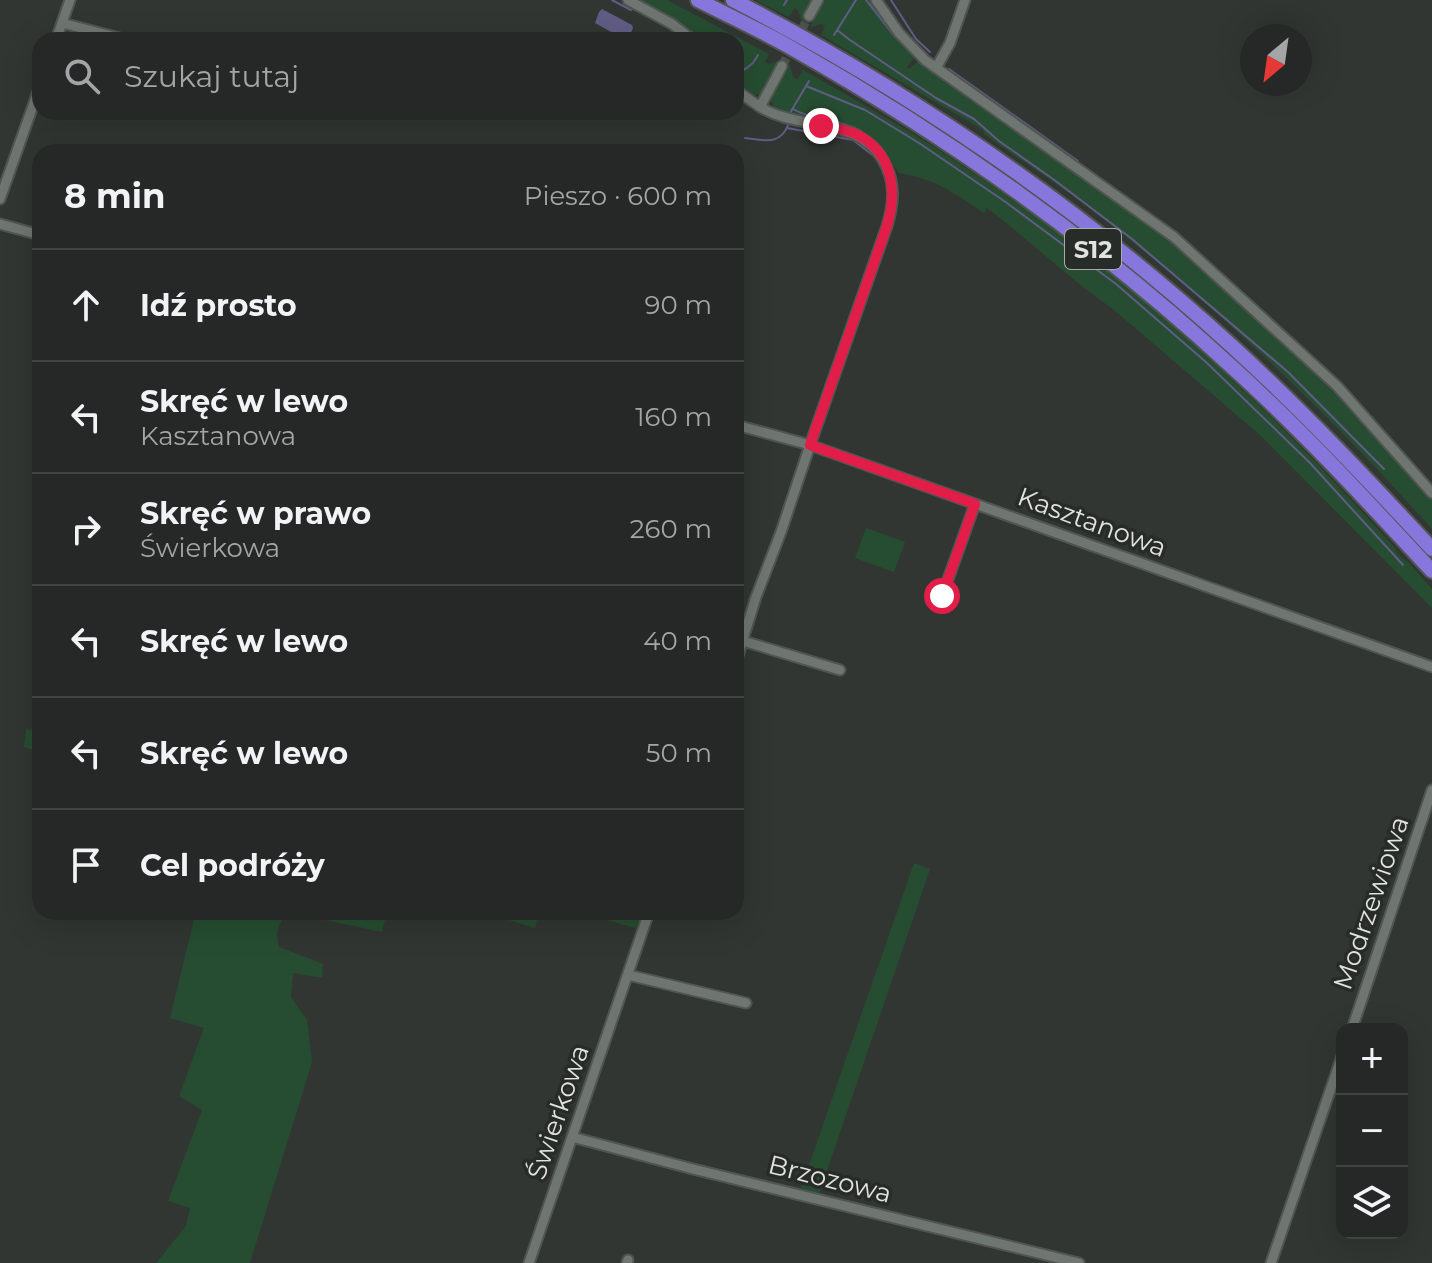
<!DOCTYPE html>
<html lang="pl">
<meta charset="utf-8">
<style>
:root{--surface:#252826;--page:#313432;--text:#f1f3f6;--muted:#a3a6a7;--line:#424443}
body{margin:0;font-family:Montserrat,sans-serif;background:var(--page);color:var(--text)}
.controls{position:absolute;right:24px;bottom:24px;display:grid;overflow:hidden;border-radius:16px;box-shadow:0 8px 32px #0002}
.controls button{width:72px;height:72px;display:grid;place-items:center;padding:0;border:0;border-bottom:2px solid var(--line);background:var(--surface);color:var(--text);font:40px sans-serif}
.compass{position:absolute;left:1240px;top:24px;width:72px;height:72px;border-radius:50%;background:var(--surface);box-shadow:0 8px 32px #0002;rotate:209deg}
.stop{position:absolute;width:24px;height:24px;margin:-18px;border:6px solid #e11d48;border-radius:50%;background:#fff}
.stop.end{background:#e11d48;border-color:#fff;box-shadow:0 2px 8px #0008}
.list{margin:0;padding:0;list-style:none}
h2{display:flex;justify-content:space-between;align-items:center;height:104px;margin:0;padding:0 32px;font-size:34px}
h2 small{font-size:26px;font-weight:400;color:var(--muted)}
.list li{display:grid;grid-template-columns:52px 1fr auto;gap:24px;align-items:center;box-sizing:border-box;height:112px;padding:0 32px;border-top:2px solid var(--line)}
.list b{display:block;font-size:30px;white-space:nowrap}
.list p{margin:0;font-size:26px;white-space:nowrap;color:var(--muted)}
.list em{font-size:26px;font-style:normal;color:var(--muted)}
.icon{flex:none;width:44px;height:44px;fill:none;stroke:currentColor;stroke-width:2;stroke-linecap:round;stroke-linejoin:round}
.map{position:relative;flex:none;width:1432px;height:1263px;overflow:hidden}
.search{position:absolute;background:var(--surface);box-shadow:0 8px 32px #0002;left:32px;top:32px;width:712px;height:88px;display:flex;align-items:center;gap:20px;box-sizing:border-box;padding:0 28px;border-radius:24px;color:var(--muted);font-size:30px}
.panel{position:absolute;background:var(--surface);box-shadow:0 8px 32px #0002;left:32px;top:144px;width:712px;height:776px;border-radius:24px}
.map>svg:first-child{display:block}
.green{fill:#264d31}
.water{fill:#605c85}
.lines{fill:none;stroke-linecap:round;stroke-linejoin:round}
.stream{stroke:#605c85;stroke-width:2}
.minor-tunnel{stroke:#4b504c;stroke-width:9;stroke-dasharray:9 4.5;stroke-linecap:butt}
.minor-casing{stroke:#515551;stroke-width:13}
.highway-casing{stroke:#515551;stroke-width:18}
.minor{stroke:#6f7570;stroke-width:9}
.highway{stroke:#8776db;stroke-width:14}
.route{stroke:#e11d48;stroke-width:10}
.labels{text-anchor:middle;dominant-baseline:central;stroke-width:7;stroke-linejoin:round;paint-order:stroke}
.shield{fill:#272c28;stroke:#a8aca9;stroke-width:2}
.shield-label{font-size:24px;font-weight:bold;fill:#e0e3e0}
.street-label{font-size:26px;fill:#e0e3e0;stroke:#272c28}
</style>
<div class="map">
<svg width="1432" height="1263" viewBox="0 0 1432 1263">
<rect width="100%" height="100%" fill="#313632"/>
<path class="green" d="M 636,0 L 667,0 L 769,54 L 765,62 L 769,64 L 780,60 L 777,64 L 779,65 L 766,87 L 759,95 C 749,96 743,90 736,83 L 736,40 L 697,40 Z
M 704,0 L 718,0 L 854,74 L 992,162 L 1101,242 L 1244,363 L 1432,554 L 1432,564 L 1335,459 L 1039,202 Z
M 755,0 L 814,0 L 802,22 L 798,10 L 795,8 L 789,17 Z
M 825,0 L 870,0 L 906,49 L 914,55 L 914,58 L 907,67 L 909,69 L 917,62 L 923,63 C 1004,121 1091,177 1169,240 C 1265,317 1350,407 1432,499 L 1432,529 C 1324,408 1200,290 1069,193 C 1041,173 1012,154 984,134 L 983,130 L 821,35 L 825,26 L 822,24 L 810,27 Z
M 790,65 L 793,77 L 797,80 L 803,70 C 848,96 895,122 939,150 C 971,171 1003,193 1034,215 C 1165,308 1288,428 1395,548 L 1398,554 L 1409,563 L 1432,589 L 1432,608 L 1260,435 L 1113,309 C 1069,279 1030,240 987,208 L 984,213 C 954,193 936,179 899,173 L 879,146 L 866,135 L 851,128 L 776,110 L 771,101 L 772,96 Z
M 866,528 L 905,542 L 894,572 L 855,558 Z
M 26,729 L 40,732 L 40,752 L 24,747 Z
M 914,863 L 930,869 L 819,1194 L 801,1188 Z
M 196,912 L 242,912 L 252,915 L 253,912 L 387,912 L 382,932 L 288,912 C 278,923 275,933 279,947 L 323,964 L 322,978 L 293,973 L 291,997 L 307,1020 L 312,1062 L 250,1263 L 156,1263 L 186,1226 L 190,1208 L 168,1201 L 202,1110 L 179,1096 L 204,1028 L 170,1018 Z
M 483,912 L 539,912 L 535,928 Z
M 577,912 L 644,912 L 636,928 Z"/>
<path class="water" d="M 602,9 L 632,25 L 633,28 L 629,37 L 626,39 L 622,38 L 595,23 L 599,12 Z"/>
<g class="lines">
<path class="stream" d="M 612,0 L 631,10
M 866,0 L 895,37
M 891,0 L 916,39 L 930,52
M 784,5 L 787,0
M 837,30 L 850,40 L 936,98 L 974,119 L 999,141 L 1053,179 L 1132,239 L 1288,372 L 1384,469
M 834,35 L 856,0
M 949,69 L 1078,161
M 736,76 L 753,63 L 758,55
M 806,86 L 865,110 L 919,143 L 1007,203 L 1116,284 L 1207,363 L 1310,463 L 1403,565
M 793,109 C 813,121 840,119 861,131
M 790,113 L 809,81
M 787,128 L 853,140 L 875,157
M 745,138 C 764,140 780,146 788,125"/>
<path class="minor-tunnel" d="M 782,66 L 809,16"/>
<defs>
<path id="minor" d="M 628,0 L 672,24 L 693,40
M 876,0 L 899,33 L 925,60 L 1174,237 L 1337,386 L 1432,493
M 809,16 L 818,0
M 62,23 L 127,40
M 56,40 L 70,0
M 936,68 L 950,43 L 965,0
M 736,90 L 760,107
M 0,199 L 40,86
M 0,224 L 40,235
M 736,425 L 810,445 L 1432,667
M 942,596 L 975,504
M 743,641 L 840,670
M 736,662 L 756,597 L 781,532 L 810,445 L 887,226 C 894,203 896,182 883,160 C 858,116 799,131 760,107 L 782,66
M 628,975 L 746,1003
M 1352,1029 L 1432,790
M 572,1137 L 693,1169 L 1079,1263
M 529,1263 L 649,912
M 627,1263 L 628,1260
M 1271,1263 L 1342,1056"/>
<path id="highway" d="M 698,0 C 731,17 764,32 795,50 C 952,139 1100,245 1232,367 C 1303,431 1367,501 1432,571
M 733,0 C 913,93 1083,210 1233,347 C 1303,411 1368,480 1432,549"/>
</defs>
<use href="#minor" class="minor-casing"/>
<use href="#highway" class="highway-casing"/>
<use href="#minor" class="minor"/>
<use href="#highway" class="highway"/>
</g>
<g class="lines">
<path class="route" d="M 821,126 C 833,128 847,129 858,135 C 894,154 897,192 887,226 L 810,445 L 975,504 L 942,596"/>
</g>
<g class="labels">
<rect class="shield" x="1065" y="229" width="56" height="40" rx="6"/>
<g class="shield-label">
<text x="1093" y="249">S12</text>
</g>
<g class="street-label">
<text transform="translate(1092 522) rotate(20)">Kasztanowa</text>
<text transform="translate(1371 903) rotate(-71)">Modrzewiowa</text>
<text transform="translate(558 1112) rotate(-71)">Świerkowa</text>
<text transform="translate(830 1179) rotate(14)">Brzozowa</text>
</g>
</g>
</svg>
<div class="controls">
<button>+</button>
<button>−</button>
<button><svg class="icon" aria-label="layers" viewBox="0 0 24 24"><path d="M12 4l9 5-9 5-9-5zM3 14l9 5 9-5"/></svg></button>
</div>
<svg class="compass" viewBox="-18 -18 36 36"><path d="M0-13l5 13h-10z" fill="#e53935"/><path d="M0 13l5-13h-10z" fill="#a3a6a7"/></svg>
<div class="stop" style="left:942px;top:596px"></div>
<div class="stop end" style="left:821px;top:126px"></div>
<div class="search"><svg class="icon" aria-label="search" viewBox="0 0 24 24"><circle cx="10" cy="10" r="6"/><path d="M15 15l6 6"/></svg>Szukaj tutaj</div>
<section class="panel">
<h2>8 min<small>Pieszo · 600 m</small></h2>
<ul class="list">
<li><svg class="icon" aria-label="ahead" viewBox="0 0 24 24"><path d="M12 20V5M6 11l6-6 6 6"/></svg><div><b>Idź prosto</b></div><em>90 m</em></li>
<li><svg class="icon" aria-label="left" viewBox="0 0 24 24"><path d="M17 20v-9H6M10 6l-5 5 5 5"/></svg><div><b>Skręć w lewo</b><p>Kasztanowa</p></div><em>160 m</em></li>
<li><svg class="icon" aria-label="right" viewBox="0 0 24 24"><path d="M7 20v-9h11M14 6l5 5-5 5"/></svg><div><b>Skręć w prawo</b><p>Świerkowa</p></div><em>260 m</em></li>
<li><svg class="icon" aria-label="left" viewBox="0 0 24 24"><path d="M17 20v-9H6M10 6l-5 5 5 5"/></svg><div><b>Skręć w lewo</b></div><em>40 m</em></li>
<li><svg class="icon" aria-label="left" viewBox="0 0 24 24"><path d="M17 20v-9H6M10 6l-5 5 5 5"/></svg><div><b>Skręć w lewo</b></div><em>50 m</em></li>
<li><svg class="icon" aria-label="arrive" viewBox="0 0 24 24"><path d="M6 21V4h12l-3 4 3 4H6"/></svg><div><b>Cel podróży</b></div></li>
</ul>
</section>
</div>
